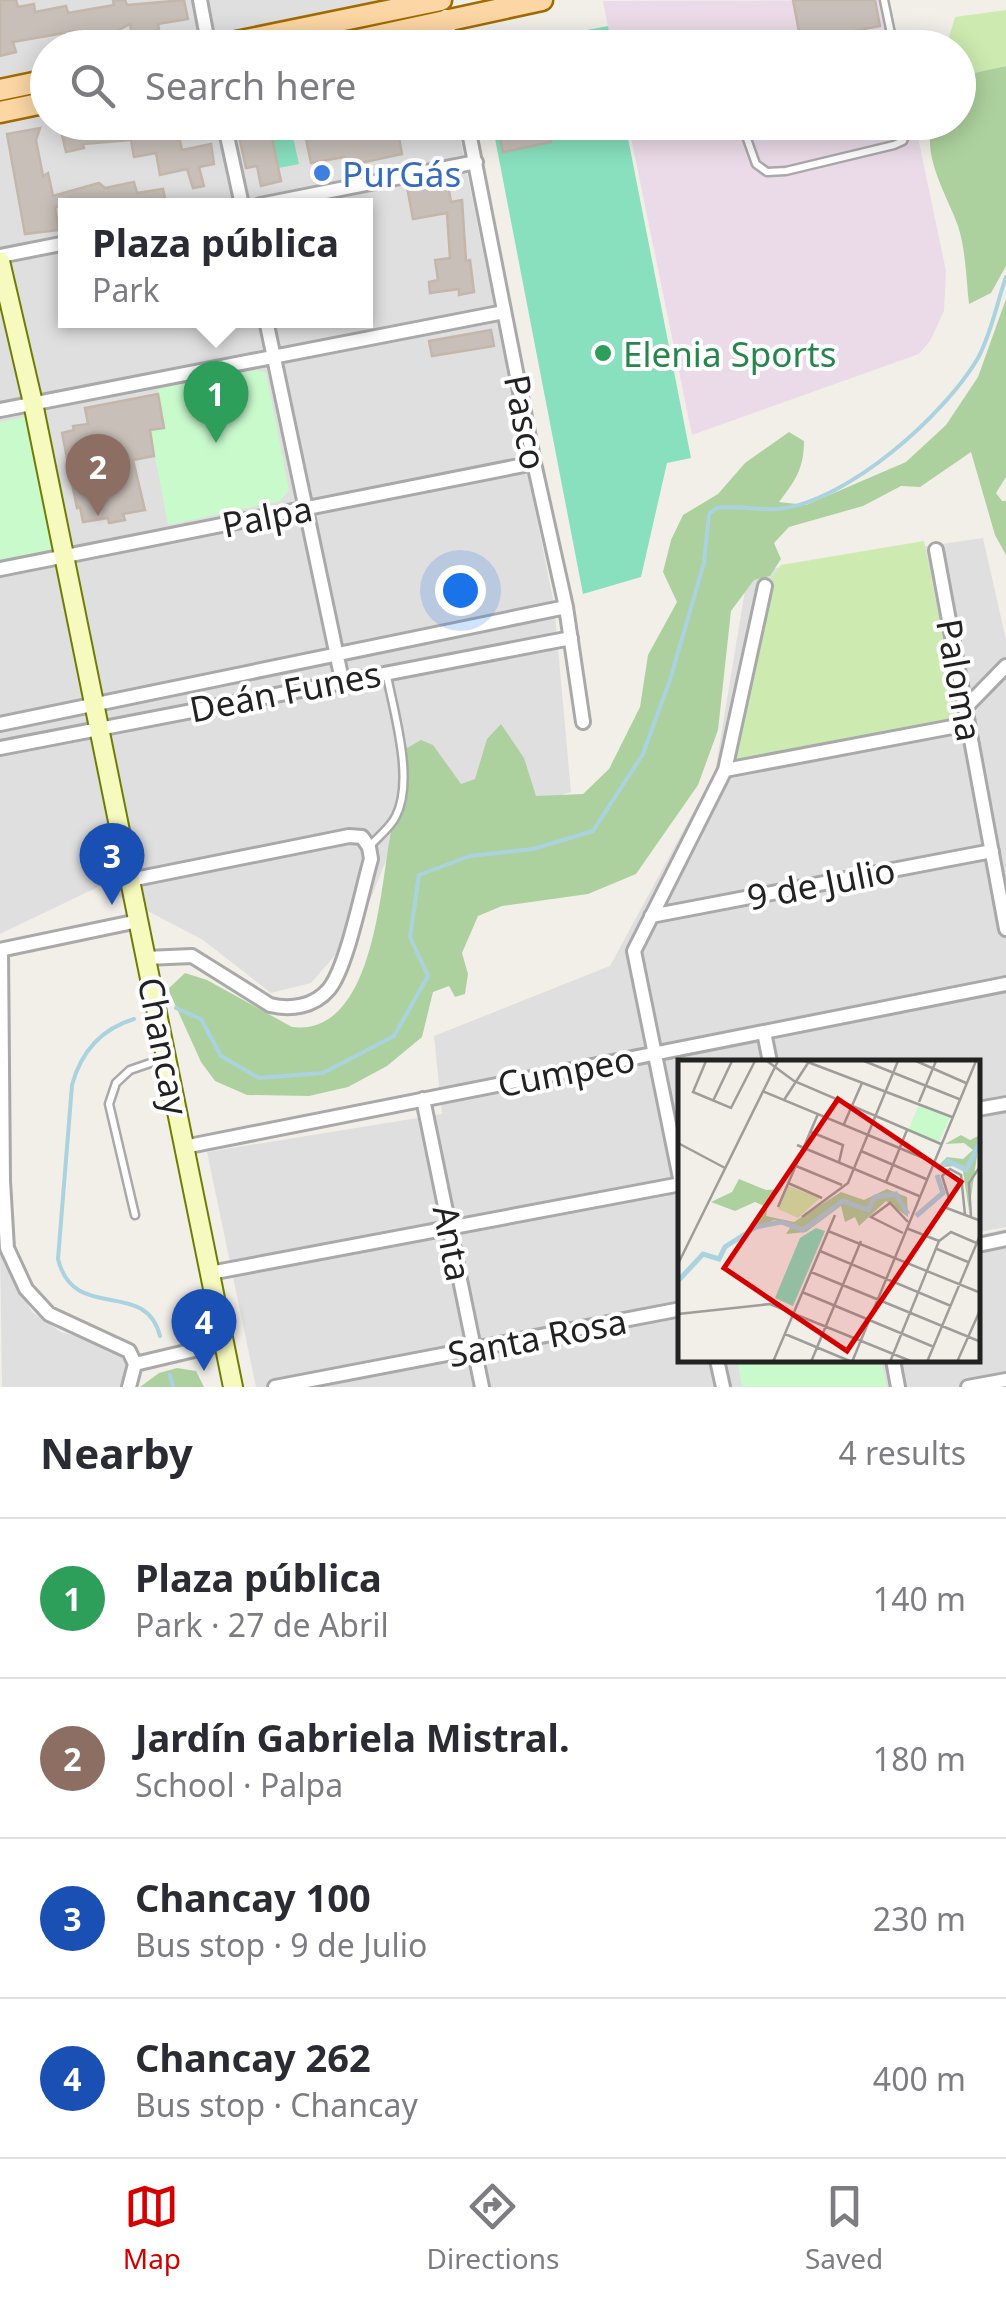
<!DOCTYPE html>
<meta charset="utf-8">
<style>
:root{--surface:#fff;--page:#f7f7f7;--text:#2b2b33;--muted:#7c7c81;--line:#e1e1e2;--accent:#d40000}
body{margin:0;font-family:"Noto Sans",sans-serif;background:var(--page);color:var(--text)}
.you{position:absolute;left:460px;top:590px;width:35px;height:35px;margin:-25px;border:8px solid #fff;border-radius:50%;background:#1a73e8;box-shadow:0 0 0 15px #1a73e833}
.badge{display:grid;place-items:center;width:65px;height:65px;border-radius:50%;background:var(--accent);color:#fff;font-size:32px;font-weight:700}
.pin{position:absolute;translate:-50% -82px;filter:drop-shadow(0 2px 5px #0008)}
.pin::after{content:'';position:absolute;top:52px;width:35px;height:30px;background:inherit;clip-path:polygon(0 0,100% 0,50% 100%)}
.popup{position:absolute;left:58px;top:198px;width:315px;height:130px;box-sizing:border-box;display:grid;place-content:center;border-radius:0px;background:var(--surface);filter:drop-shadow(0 2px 8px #0005);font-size:32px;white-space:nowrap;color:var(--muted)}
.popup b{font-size:38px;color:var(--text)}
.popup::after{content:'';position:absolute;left:50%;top:100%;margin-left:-20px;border:20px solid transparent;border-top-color:var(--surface)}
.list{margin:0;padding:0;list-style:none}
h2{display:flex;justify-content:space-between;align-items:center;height:130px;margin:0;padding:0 40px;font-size:42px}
h2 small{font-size:32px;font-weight:400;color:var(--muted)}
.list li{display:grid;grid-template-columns:65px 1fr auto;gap:30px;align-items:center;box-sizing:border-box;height:160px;padding:0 40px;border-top:2px solid var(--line)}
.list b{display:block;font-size:38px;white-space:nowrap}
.list p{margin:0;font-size:32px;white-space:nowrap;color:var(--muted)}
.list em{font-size:32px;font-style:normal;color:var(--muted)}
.icon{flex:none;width:55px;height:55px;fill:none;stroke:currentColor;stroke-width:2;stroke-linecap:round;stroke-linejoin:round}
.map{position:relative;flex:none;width:1006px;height:1387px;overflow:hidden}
.search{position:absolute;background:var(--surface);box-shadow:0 5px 25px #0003;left:30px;right:30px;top:30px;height:110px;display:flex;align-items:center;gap:25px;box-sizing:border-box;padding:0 35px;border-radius:55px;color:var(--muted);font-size:38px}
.sheet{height:770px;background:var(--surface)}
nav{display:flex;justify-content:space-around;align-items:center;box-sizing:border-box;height:140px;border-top:2px solid var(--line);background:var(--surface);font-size:28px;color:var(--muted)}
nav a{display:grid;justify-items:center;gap:5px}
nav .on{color:var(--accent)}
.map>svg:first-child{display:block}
.residential{fill:#e0dfdf;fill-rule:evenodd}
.industrial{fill:#ebdbe8}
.grass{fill:#cdebb0}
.forest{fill:#add19e}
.park{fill:#c8facc}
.pitch{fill:#88e0be}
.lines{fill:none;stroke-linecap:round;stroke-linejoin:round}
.stream{stroke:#aad3df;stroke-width:4}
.building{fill:#c7bfb8;stroke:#c4b6ab;stroke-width:2.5}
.lane-casing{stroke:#a9a9a9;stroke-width:11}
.street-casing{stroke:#a9a9a9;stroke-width:18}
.secondary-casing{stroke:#707d05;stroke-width:22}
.primary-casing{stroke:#a06b00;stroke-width:25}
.lane{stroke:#fff;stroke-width:6}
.street{stroke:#fff;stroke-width:12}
.secondary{stroke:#f7fabf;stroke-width:18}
.primary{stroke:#fcd6a4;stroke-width:20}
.shop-dot{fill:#3f7fe0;stroke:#fff;stroke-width:4}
.leisure-dot{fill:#2e9e5b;stroke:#fff;stroke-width:4}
.labels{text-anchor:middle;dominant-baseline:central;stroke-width:8;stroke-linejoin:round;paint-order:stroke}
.shop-label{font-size:35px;fill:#366cbe;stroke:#fff;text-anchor:start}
.leisure-label{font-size:35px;fill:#27864d;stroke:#fff;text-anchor:start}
.street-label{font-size:35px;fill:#222;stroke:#fff}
.inset-river{fill:none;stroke:#aad3df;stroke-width:5}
.inset-road{fill:none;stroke:#9f9d99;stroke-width:2.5}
.view{fill:#d40000;fill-opacity:0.15;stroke:#d40000;stroke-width:5}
.inset-edge{fill:none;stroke:#222;stroke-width:5}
</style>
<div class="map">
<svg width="1006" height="1387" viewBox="0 0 1006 1387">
<rect width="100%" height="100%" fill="#f2efe9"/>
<path class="residential" d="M 0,0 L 390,0 L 149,47 L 48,48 L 47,68 L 0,77 Z
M 47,114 L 48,122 L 457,123 L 554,604 L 571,792 L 391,848 L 359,928 L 311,983 L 271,993 L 203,940 L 100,886 L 0,934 L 0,124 ZM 66,205 L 366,205 L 366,320 L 66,320 Z
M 983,538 L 1006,640 L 1006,1227 L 979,1232 L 978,1062 L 681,1062 L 681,1360 L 978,1360 L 979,1235 L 1006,1229 L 1006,1387 L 256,1387 L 207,1152 L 442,1114 L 434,1036 L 610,966 L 715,772 L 748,572 Z
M 0,1242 L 4,1260 L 32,1312 L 61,1332 L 115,1347 L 128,1358 L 130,1370 L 125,1387 L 2,1387 Z"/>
<path class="industrial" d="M 888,0 L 898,47 L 612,47 L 603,1 Z
M 628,123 L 915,123 L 946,271 L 944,311 L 930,341 L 919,354 L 692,435 Z"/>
<path class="grass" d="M 1006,10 L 1006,66 L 974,73 L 959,87 L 958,48 L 946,48 L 955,17 Z
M 924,541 L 957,710 L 951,721 L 742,762 L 733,759 L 769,581 L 781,565 Z"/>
<path class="forest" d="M 1006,66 L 1006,266 L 991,293 L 969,304 C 966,278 966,251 958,226 C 949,199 919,152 934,123 L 958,122 L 959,87 L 974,73 Z
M 1006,299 L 1006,477 L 996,493 L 1002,501 L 1006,501 L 1006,555 L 995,535 L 971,452 L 920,487 L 901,486 L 863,506 L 789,527 L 774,543 L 781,559 L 770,576 L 754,580 L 731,611 L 718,730 L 698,785 L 636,874 L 588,894 L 502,906 L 478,916 L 462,953 L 468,974 L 465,994 L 455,997 L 449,986 L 433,992 L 422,1037 L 387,1066 L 348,1087 L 309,1096 L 247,1095 L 215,1081 L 201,1062 L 168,989 L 185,973 L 207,980 L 292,1027 C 375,1037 380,885 391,832 C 394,817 403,802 405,787 C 408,775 407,761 407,748 L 421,740 L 433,745 L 461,784 L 475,779 L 487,739 L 501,724 L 524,758 L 536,796 L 583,794 L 609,769 L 640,707 L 648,655 L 677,602 L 663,572 L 671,540 L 683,515 L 718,494 L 745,463 L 789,432 L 804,441 C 804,469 795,481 779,502 L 806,505 L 906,462 L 946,425 L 978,377 Z
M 177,1368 L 196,1371 L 204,1387 L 140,1387 L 159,1373 Z"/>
<path class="park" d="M 257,370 L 266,373 L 289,490 L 280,501 L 168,525 L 150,430 L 164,427 L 157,389 Z
M 25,417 L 53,551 L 0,562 L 0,422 Z
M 737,1360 L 881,1360 L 887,1387 L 742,1387 Z"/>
<path class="pitch" d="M 608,26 L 612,47 L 496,47 Z
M 492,123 L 625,123 L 691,458 L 667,463 L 641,577 L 583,594 Z
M 290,124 L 299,164 L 279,168 L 270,129 Z"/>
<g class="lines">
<path class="stream" d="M 176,1008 L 201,1019 L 221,1056 L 259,1078 L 323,1073 L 394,1036 L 428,976 L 410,937 L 419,875 L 470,856 L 533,849 L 593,831 L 643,754 L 670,680 L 704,563 L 709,514 L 717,508 C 738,505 759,511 779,509 C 848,501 944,416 978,358 C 991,334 997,303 1006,277
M 134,1019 C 101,1029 81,1052 72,1085 L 58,1259 C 74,1324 145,1277 160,1336
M 170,1375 L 173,1387"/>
</g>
<path class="building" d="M 0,0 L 16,0 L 18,7 L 34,4 L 35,12 L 66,6 L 68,13 L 114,5 L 113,0 L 125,0 L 127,5 L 184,0 L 188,19 L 158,24 L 159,30 L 132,36 L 130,24 L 104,38 L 77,42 L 75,31 L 13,42 L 16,52 L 0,56 Z
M 793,0 L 875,0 L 880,26 L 848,32 L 851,48 L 802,48 Z
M 77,122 L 117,122 L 118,128 L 141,122 L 176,122 L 182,150 L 211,144 L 214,164 L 199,167 L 204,186 L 193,188 L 187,169 L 160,175 L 156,153 L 134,157 L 131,140 L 83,144 L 84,148 L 66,152 L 60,126 Z
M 336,122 L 396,122 L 402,154 L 346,166 L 344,157 L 311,163 L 306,139 L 338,133 Z
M 497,122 L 546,122 L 551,142 L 503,152 Z
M 40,128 L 36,140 L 43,176 L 48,173 L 53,196 L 99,183 L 105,188 L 134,182 L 137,193 L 163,189 L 166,203 L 55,207 L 59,230 L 25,234 L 7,134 Z
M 270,129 L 281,181 L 261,186 L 257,166 L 246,168 L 239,136 Z
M 447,180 L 451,202 L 462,200 L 466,261 L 470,260 L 474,292 L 459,295 L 459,289 L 430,293 L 429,282 L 438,280 L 435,260 L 450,258 L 447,213 L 413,219 L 407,187 Z
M 491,330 L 494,346 L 432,356 L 429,341 Z
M 158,394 L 164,428 L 150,430 L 154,456 L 133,460 L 145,510 L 123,514 L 125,520 L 109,523 L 108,518 L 83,522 L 80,507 L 77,508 L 62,433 L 74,430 L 73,426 L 88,424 L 85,408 Z"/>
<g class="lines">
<defs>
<path id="lane" d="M 884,0 L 894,48
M 715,44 L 716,48
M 741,122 L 756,164 L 767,172 L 786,171 L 894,145 L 903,141 L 910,122
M 370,846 C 378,837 391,827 396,816 C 415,779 393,710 386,671
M 135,1215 L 109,1104 L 116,1083 L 130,1070 L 165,1058"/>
<path id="street" d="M 200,0 L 209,48
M 446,16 L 452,48
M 224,122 L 242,205
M 467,122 L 534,463 L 566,607 L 583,722
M 260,205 L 476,162
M 0,256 L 66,243
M 266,320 L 342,680
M 0,410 L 504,312
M 936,550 L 1006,929
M 0,569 L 534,463
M 965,708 L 1006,666
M 0,724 L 566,607
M 0,748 L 571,638
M 725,770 L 968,724
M 130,880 L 349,836 L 362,837 L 369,847 L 371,859 C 362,890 347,967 329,989 C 314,1007 290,1010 270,1005 L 192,956 L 146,958
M 651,916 L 992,851
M 0,950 L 138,921
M 1,950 L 3,1181 L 7,1248 L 26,1289 L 49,1314 L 129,1351 L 135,1364 L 129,1387
M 764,1032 L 770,1062
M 423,1099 L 482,1387
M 978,1109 L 1006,1104
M 184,1147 L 1006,984
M 681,1183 L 634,951 L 725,770 L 765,586
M 978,1245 L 1006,1239
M 210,1273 L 681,1184
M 717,1360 L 723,1387
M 893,1360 L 898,1387
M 135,1364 L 224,1343
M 275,1387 L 681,1309
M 968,1387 L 1006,1380"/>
<path id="secondary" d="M 0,261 L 33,403 L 233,1387"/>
<path id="primary" d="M 207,48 L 441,0
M 321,48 L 542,0
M 0,90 L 48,80
M 0,112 L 48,102"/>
</defs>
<use href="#lane" class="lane-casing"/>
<use href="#street" class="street-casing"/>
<use href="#secondary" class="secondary-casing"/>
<use href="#primary" class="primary-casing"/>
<use href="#lane" class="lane"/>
<use href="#street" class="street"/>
<use href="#secondary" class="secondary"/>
<use href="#primary" class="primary"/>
</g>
<circle class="shop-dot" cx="322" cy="173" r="10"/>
<circle class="leisure-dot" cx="603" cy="353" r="10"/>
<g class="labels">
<g class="shop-label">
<text x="342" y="173">PurGás</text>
</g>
<g class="leisure-label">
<text x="623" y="353">Elenia Sports</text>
</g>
<g class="street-label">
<text transform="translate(526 422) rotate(79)">Pasco</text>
<text transform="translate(267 516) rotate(-11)">Palpa</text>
<text transform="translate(960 680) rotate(80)">Paloma</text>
<text transform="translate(285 691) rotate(-11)">Deán Funes</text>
<text transform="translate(821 883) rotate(-11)">9 de Julio</text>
<text transform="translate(164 1046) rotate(79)">Chancay</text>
<text transform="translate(566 1071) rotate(-11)">Cumpeo</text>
<text transform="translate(453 1243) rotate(79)">Anta</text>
<text transform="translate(537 1337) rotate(-11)">Santa Rosa</text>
</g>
</g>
<g transform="translate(678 1060)">
<rect width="302" height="302" fill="#f2efe9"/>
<path d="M 110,126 L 142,138 L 120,158 L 100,149 Z" fill="#cdebb0"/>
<path d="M 283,75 L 292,80 L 302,75 L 291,151 L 284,105 L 258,108 L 269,97 L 285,99 L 295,90 L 286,83 L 267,84 ZM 61,119 L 88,130 L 104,129 L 92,135 L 88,156 L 116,162 L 163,132 L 186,140 L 209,129 L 229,137 L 230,157 L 208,141 L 181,166 L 177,157 L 167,162 L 163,146 L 128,172 L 108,174 L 114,165 L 96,160 L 65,175 L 88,147 L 77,142 L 57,151 L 33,142 L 54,132 Z" fill="#add19e"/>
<path d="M 241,44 L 272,57 L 261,82 L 231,69 Z" fill="#c8facc"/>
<path d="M 138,168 L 147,171 L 115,246 L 97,238 L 122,178 Z" fill="#88e0be"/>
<path class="inset-river" d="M 261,109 L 270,101 L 288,110 L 303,81M 238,156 L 265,133 L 259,115M 0,221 L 25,194 L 41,199 L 47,187 L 78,167 L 103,162 L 125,170 L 165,141 L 190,150 L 197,137 L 218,134 L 230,154"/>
<path class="inset-road" d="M 28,1 L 15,32 L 53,48 L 77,1M 89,1 L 116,21 L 263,84M 127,1 L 274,57M 186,1 L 281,39M 238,1 L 288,23M 84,31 L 255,102M 106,40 L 130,3M 35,41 L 54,1M 241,42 L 258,1M 166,64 L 184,23M 133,72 L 165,85 L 161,102M 0,83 L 47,108M 119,85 L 241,136M 183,91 L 248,119M 118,106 L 164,125M 208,122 L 229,70M 110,123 L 144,138M 100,147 L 140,54M 266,147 L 303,161M 124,157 L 170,123 L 220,1M 293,157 L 291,123 L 303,105M 228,168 L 261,181 L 273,172 L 303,185M 150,171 L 303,233M 225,173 L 193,157 L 212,143 L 230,162M 247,175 L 271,138 L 264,116 L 272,109 L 283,115 L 287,155M 259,189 L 290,202M 142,191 L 273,246M 0,204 L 100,1M 133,212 L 303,282M 124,232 L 256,287M 0,254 L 92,244 L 235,302M 107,274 L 174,302M 95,302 L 157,155M 133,302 L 183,181M 174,302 L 298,1M 212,302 L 261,181M 249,302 L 303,173M 279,302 L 303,248"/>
<path class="view" d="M 160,39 L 283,122 L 169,291 L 46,208 Z"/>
<rect width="302" height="302" class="inset-edge"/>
</g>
</svg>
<div class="you"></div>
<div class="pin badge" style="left:216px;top:443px;background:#2e9e5b">1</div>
<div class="popup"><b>Plaza pública</b>Park</div>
<div class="pin badge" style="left:98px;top:516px;background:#8d6e63">2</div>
<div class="pin badge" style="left:112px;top:905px;background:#1a4fb4">3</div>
<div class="pin badge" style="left:204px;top:1371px;background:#1a4fb4">4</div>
<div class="search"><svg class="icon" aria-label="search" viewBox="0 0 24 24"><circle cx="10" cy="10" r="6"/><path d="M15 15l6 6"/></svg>Search here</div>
</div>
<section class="sheet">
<h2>Nearby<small>4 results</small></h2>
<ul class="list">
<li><span class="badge" style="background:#2e9e5b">1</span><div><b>Plaza pública</b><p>Park · 27 de Abril</p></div><em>140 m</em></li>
<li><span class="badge" style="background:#8d6e63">2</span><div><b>Jardín Gabriela Mistral.</b><p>School · Palpa</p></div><em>180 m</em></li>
<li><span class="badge" style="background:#1a4fb4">3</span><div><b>Chancay 100</b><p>Bus stop · 9 de Julio</p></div><em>230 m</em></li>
<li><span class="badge" style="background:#1a4fb4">4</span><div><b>Chancay 262</b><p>Bus stop · Chancay</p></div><em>400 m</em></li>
</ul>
</section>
<nav>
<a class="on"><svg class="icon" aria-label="map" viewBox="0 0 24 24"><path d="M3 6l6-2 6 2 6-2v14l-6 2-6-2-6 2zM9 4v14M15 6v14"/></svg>Map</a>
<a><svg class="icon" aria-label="directions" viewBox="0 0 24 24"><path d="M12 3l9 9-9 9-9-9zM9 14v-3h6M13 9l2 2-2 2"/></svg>Directions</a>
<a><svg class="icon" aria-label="saved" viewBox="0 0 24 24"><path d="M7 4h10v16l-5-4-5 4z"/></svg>Saved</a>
</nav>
